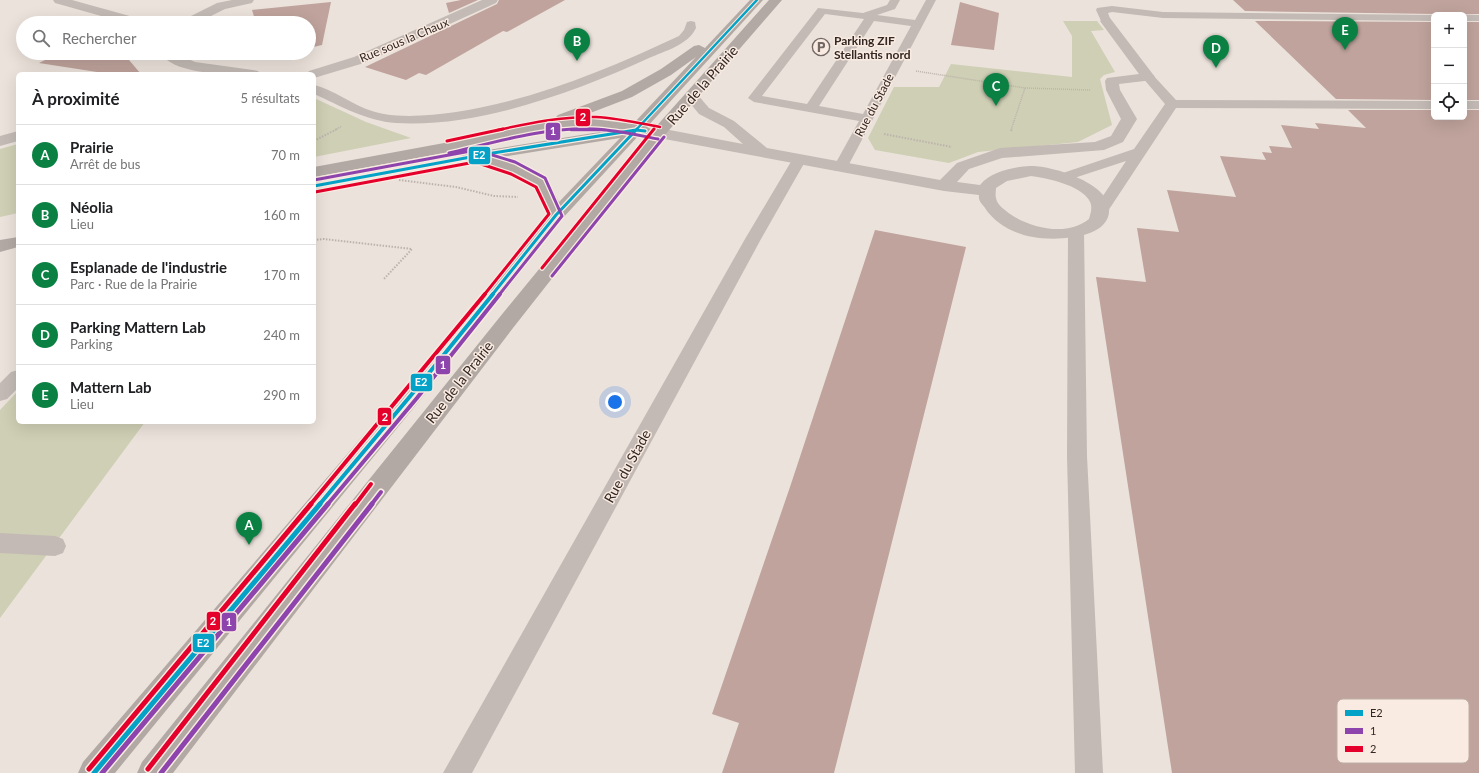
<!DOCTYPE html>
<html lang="fr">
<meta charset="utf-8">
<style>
:root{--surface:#fff;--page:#f2f2f2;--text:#202124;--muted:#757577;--line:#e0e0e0;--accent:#0b8043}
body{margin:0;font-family:Lato,sans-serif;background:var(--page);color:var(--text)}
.controls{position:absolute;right:12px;top:12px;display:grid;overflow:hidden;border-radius:6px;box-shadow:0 4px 16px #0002}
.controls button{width:36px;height:36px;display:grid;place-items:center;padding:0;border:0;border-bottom:1px solid var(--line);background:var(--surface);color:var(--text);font:20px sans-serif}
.you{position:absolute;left:615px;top:402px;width:14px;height:14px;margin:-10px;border:3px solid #fff;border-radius:50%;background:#1a73e8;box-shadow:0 0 0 6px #1a73e833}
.badge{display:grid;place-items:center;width:26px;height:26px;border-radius:50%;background:var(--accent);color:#fff;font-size:13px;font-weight:700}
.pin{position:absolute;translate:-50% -33px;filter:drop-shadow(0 1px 2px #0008)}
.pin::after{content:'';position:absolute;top:21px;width:14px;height:12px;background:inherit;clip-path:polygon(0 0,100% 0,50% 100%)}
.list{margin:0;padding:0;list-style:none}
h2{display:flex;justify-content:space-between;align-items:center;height:52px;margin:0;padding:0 16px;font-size:17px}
h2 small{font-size:13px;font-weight:400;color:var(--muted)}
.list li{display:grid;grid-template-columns:26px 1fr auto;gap:12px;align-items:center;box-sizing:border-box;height:60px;padding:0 16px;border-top:1px solid var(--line)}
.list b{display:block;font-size:15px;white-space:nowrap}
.list p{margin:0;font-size:13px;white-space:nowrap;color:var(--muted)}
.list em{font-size:13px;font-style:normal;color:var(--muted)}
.icon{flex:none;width:22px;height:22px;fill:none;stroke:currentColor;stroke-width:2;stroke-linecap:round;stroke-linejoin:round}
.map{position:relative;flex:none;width:1479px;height:773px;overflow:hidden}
.search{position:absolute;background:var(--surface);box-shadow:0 4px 16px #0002;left:16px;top:16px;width:300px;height:44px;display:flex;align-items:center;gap:10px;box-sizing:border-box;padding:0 14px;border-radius:22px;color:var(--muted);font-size:15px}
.panel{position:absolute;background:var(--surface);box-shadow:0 4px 16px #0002;left:16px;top:72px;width:300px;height:352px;border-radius:6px}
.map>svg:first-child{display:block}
.green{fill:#cecfb4}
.building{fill:#bfa39c}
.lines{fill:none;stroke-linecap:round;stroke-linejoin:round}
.path-far1{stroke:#bcb3ae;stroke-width:1.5;stroke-dasharray:1 1;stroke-linecap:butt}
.path{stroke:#bcb3ae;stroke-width:2;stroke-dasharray:1.5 1.5;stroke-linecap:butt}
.service{fill:#c3bab5;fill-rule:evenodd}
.minor{fill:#c3bab5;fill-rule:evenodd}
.primary{fill:#b2a9a4;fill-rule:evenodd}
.bus-1-far3-casing{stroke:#f9ebe1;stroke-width:4.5}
.bus-1-far2-casing{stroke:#f9ebe1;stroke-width:5.5}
.bus-1-far1-casing{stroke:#f9ebe1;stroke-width:7}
.bus-1-casing{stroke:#f9ebe1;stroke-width:8}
.bus-2-far3-casing{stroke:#f9ebe1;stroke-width:4.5}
.bus-2-far2-casing{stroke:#f9ebe1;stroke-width:5.5}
.bus-2-far1-casing{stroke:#f9ebe1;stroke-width:7}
.bus-2-casing{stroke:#f9ebe1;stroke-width:8}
.bus-3-far3-casing{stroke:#f9ebe1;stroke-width:4.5}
.bus-3-far2-casing{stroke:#f9ebe1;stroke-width:5.5}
.bus-3-far1-casing{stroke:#f9ebe1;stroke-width:7}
.bus-3-casing{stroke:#f9ebe1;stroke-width:8}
.bus-1-far3{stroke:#03a2c6;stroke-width:2.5}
.bus-1-far2{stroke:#03a2c6;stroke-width:3}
.bus-1-far1{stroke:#03a2c6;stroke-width:4}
.bus-1{stroke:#03a2c6;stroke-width:5}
.bus-2-far3{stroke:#8e44ad;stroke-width:2.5}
.bus-2-far2{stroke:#8e44ad;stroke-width:3}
.bus-2-far1{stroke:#8e44ad;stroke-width:4}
.bus-2{stroke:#8e44ad;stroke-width:5}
.bus-3-far3{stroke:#e4002b;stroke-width:2.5}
.bus-3-far2{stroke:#e4002b;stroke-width:3}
.bus-3-far1{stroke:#e4002b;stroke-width:4}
.bus-3{stroke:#e4002b;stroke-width:5}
.labels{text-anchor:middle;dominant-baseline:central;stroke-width:3;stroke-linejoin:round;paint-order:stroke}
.far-street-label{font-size:12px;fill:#332724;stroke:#f9ebe1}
.far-poi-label{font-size:12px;font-weight:bold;fill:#332724;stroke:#f9ebe1;text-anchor:start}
.street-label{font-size:14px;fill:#332724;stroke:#f9ebe1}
.key{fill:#f9ebe1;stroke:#beb0a8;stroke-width:1}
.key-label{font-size:11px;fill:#332724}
.line-badge{stroke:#f9ebe1;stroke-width:1.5}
.badge-label{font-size:11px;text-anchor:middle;font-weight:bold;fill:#fff}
</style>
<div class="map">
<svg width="1479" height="773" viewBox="0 0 1479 773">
<rect width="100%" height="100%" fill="#ebe2db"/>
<path class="green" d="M 1063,21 L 1097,21 L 1104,30 L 1091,31 L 1115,72 L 1104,75 L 1100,79 L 1112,125 L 1078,142 L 978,152 L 949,163 L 875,150 L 868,138 L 894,87 L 939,87 L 951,64 L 1072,77 L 1072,36 Z
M 314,98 L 366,122 L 411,138 L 314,157 Z
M 18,144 L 18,213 L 0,217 L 0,149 Z
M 18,391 L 18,422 L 145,422 L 0,618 L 0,410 Z"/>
<path class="building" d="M 461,0 L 478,0 L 449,13 L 446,3 Z
M 499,0 L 565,0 L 507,32 L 503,31 L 426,75 L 419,73 L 406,80 L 365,67 L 497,4 Z
M 1233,0 L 1479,0 L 1479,14 L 1436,15 L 1435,14 L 1245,11 Z
M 331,2 L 322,45 L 309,48 L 309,23 L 256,23 L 252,10 Z
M 960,2 L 999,13 L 994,50 L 951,45 Z
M 62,16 L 76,23 L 40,23 Z
M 1255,21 L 1434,22 L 1434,100 L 1336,99 Z
M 1464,22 L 1479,22 L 1479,100 L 1464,100 Z
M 59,53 L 123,53 L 141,74 L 110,74 L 39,63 Z
M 1348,110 L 1434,110 L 1434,117 L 1464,117 L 1464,110 L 1479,110 L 1479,773 L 1172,773 L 1096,277 L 1146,282 L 1137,228 L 1179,232 L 1167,190 L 1236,197 L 1220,156 L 1266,160 L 1262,152 L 1272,153 L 1269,146 L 1292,148 L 1281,125 L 1319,129 L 1315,123 L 1366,128 Z
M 875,230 L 966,247 L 834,773 L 722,773 L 739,723 L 712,714 L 790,487 Z"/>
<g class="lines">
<path class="path-far1" d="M 916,71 L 1025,88 L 1011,130
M 1025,88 L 1090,90
M 335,130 L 342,126"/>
<path class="path" d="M 1011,131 L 1012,129
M 884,134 L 952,147
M 314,141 L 337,129
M 399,180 L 456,187 L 494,196 L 518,197
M 314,240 L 324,239 L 412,249 L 383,280"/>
<path class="service" d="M 890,0 L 900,0 L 895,9 L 877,15 L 915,20 L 926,0 L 936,0 L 847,168 L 845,171 L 835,171 L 833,168 L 859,121 L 754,102 L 748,98 L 818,8 L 863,13 L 887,5 ZM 825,14 L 864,19 L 807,104 L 762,96 ZM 874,21 L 911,26 L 863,114 L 819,106 Z
M 1112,6 L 1163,12 L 1435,15 L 1434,21 L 1163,18 L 1112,12 L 1108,13 L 1111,21 L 1110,23 L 1102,23 L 1096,10 L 1097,8 Z
M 1463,15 L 1479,15 L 1479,21 L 1464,21 Z
M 691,21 L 695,22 L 696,28 C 688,45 665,51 649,58 C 575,92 478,128 396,123 C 366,121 341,106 314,94 L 314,85 C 338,91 358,110 384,114 C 408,118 433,115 456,112 C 535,100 608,69 679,36 L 684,30 L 687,22 Z
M 1148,73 L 1152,74 L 1176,100 L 1434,101 L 1434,109 L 1176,108 L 1106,214 L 1096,214 L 1093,211 L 1126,161 L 1065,181 L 1060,180 L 1058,177 L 1060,174 L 1134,149 L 1165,104 L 1142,77 Z
M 1464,101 L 1479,101 L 1479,109 L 1464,109 Z
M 799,156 L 804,157 L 806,160 L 761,239 L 472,773 L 443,773 L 745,239 L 792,160 L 794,157 Z
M 1076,227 L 1082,229 L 1084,232 L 1087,456 L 1103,773 L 1075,773 L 1067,456 L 1068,232 L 1070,229 Z
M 18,370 L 18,388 L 7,399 L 0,401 L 0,383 L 11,372 Z
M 0,533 L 55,536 L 63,539 L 66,546 L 63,553 L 55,556 L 0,553 Z"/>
<path class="minor" d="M 53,0 L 72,0 L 144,20 L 146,23 L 126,23 L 55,3 Z
M 232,0 L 254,0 L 252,3 L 225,9 L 197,23 L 181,23 L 183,20 L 217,3 Z
M 482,0 L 498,0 L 496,3 L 364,63 L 314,78 L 314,74 L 307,74 L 309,71 L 354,57 Z
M 1106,17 L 1110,18 L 1155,77 L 1153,80 L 1119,84 L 1120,90 L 1137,119 L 1123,142 L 1104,150 L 1002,158 L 969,169 L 957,182 L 980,185 C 991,171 1014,167 1030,166 C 1051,165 1108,183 1109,208 C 1112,240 1054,241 1033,237 C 1015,234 995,224 985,208 C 982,204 978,201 979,195 L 944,191 L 659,138 L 654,136 L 651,133 L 654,130 L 659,128 L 743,144 L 724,127 L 699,114 L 685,97 L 687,94 L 697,94 L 709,108 L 734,121 L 767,148 L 940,180 L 957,163 L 1000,148 L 1095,142 L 1111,136 L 1121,119 L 1106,90 L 1105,81 L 1107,78 L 1139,74 L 1100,21 ZM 1031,176 C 1047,178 1080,185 1089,200 C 1093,206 1091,212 1089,219 C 1067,237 1031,228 1010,214 C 1005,210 997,205 996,198 C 995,195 996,191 996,188 L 1007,181 Z
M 160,53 L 175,53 L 195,62 L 253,70 L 258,71 L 260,74 C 234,74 177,77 160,53 Z
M 18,131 L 18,141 L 0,146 L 0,136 Z"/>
<path class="primary" d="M 750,0 L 763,0 L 647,127 L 653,130 L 769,0 L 782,0 L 664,136 L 513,328 L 173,773 L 137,773 L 142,762 L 499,318 L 649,135 L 640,134 L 562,219 L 420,400 L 115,773 L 78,773 L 83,762 L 404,388 L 547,215 L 534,186 L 507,171 L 474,161 L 463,160 L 461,157 L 463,154 L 612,130 C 556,125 509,140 454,151 C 408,160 361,168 314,177 L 314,167 L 455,141 L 533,124 L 559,121 L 555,118 L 558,115 L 622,91 L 661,69 L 694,46 L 699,45 L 705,48 ZM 696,57 L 633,124 L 585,118 L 572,120 L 632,97 L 671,75 ZM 620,138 L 559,202 L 547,179 L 519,165 L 496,158 Z
M 18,237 L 18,247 L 0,252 L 0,240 Z"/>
<defs>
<path id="bus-1-far3" d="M 636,130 L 757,0"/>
<path id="bus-1-far2" d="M 314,186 L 487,154 L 636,130 L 645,131
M 492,295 L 556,215 L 637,129"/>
<path id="bus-1-far1" d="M 319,505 L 412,394 L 493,294"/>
<path id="bus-1" d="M 94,773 L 320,504"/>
<path id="bus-2-far3" d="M 571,130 L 605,130"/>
<path id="bus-2-far2" d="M 449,153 C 496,142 545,127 594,129 C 616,130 637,135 658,139
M 314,180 L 476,150 L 515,162 L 545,178 L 562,216 L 499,295
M 552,276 L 664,137"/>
<path id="bus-2-far1" d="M 327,505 L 417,398 L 500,294
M 371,505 L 381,492"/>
<path id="bus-2" d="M 102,773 L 328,504
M 161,773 L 372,504"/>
<path id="bus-3-far3" d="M 498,130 C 530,123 563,116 596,117 C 617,118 639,123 660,127"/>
<path id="bus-3-far2" d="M 447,141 L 503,129
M 315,192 L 475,162 L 511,174 L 536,187 L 549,214 L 484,295
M 542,268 L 654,129"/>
<path id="bus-3-far1" d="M 310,505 L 485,294
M 355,505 L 371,484"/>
<path id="bus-3" d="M 89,769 L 311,504
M 148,769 L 355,504"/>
</defs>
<use href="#bus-1-far3" class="bus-1-far3-casing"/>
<use href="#bus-1-far2" class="bus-1-far2-casing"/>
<use href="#bus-1-far1" class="bus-1-far1-casing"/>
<use href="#bus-1" class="bus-1-casing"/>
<use href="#bus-2-far3" class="bus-2-far3-casing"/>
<use href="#bus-2-far2" class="bus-2-far2-casing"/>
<use href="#bus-2-far1" class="bus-2-far1-casing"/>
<use href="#bus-2" class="bus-2-casing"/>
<use href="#bus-3-far3" class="bus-3-far3-casing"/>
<use href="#bus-3-far2" class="bus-3-far2-casing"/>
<use href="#bus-3-far1" class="bus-3-far1-casing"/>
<use href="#bus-3" class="bus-3-casing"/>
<use href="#bus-1-far3" class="bus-1-far3"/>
<use href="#bus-1-far2" class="bus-1-far2"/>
<use href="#bus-1-far1" class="bus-1-far1"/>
<use href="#bus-1" class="bus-1"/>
<use href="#bus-2-far3" class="bus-2-far3"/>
<use href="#bus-2-far2" class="bus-2-far2"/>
<use href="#bus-2-far1" class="bus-2-far1"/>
<use href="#bus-2" class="bus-2"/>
<use href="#bus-3-far3" class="bus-3-far3"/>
<use href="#bus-3-far2" class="bus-3-far2"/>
<use href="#bus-3-far1" class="bus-3-far1"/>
<use href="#bus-3" class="bus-3"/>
</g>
<defs>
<symbol id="parking-ring" viewBox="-11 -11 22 22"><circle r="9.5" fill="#f9ebe1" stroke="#736864" stroke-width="1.5"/><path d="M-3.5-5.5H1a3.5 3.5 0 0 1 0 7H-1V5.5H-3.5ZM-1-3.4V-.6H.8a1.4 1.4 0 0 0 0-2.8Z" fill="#736864"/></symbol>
</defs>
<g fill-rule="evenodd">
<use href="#parking-ring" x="811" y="37" width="20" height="20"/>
</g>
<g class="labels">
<g class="far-street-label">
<text transform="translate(404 40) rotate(-23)">Rue sous la Chaux</text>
<text transform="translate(874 105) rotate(-62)">Rue du Stade</text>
</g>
<g class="far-poi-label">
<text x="834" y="40">Parking ZIF<tspan x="834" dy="14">Stellantis nord</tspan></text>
</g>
<g class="street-label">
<text transform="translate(702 85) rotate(-49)">Rue de la Prairie</text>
<text transform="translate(459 382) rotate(-52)">Rue de la Prairie</text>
<text transform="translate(627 466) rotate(-61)">Rue du Stade</text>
</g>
</g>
<rect x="1337" y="699" width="132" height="64" rx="6" class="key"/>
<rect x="1345" y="710" width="18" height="6" fill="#03a2c6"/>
<rect x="1345" y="728" width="18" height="6" fill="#8e44ad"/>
<rect x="1345" y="746" width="18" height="6" fill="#e4002b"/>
<g class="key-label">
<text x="1370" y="717">E2</text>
<text x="1370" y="735">1</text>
<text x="1370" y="753">2</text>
</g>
<g class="line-badge">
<rect x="575" y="108" width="16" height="19" rx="4" fill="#e4002b"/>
<rect x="545" y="122" width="16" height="19" rx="4" fill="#8e44ad"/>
<rect x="468" y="146" width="23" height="19" rx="4" fill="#03a2c6"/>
<rect x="435" y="355" width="16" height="20" rx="4" fill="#8e44ad"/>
<rect x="410" y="373" width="23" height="19" rx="4" fill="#03a2c6"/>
<rect x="377" y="407" width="15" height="19" rx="4" fill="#e4002b"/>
<rect x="206" y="611" width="15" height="20" rx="4" fill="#e4002b"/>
<rect x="221" y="612" width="16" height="20" rx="4" fill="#8e44ad"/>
<rect x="192" y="633" width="23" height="20" rx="4" fill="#03a2c6"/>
</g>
<g class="badge-label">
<text x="583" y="121">2</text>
<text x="553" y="135">1</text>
<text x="479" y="159">E2</text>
<text x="443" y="369">1</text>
<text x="421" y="386">E2</text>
<text x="385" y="421">2</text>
<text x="213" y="625">2</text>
<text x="229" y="626">1</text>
<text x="203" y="647">E2</text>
</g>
</svg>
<div class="controls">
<button>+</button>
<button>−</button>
<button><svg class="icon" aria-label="locate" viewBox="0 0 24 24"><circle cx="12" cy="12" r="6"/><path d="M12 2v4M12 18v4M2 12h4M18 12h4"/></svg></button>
</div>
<div class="you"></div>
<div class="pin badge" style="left:249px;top:545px">A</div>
<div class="pin badge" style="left:577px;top:61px">B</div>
<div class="pin badge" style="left:996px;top:106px">C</div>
<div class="pin badge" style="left:1216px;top:68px">D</div>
<div class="pin badge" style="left:1345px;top:50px">E</div>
<div class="search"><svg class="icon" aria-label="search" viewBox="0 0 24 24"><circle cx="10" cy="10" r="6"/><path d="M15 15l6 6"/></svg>Rechercher</div>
<section class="panel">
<h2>À proximité<small>5 résultats</small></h2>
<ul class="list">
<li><span class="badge">A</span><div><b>Prairie</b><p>Arrêt de bus</p></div><em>70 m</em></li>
<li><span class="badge">B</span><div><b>Néolia</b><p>Lieu</p></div><em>160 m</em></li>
<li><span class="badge">C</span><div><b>Esplanade de l'industrie</b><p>Parc · Rue de la Prairie</p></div><em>170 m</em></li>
<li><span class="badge">D</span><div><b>Parking Mattern Lab</b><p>Parking</p></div><em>240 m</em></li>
<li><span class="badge">E</span><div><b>Mattern Lab</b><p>Lieu</p></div><em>290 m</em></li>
</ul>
</section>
</div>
